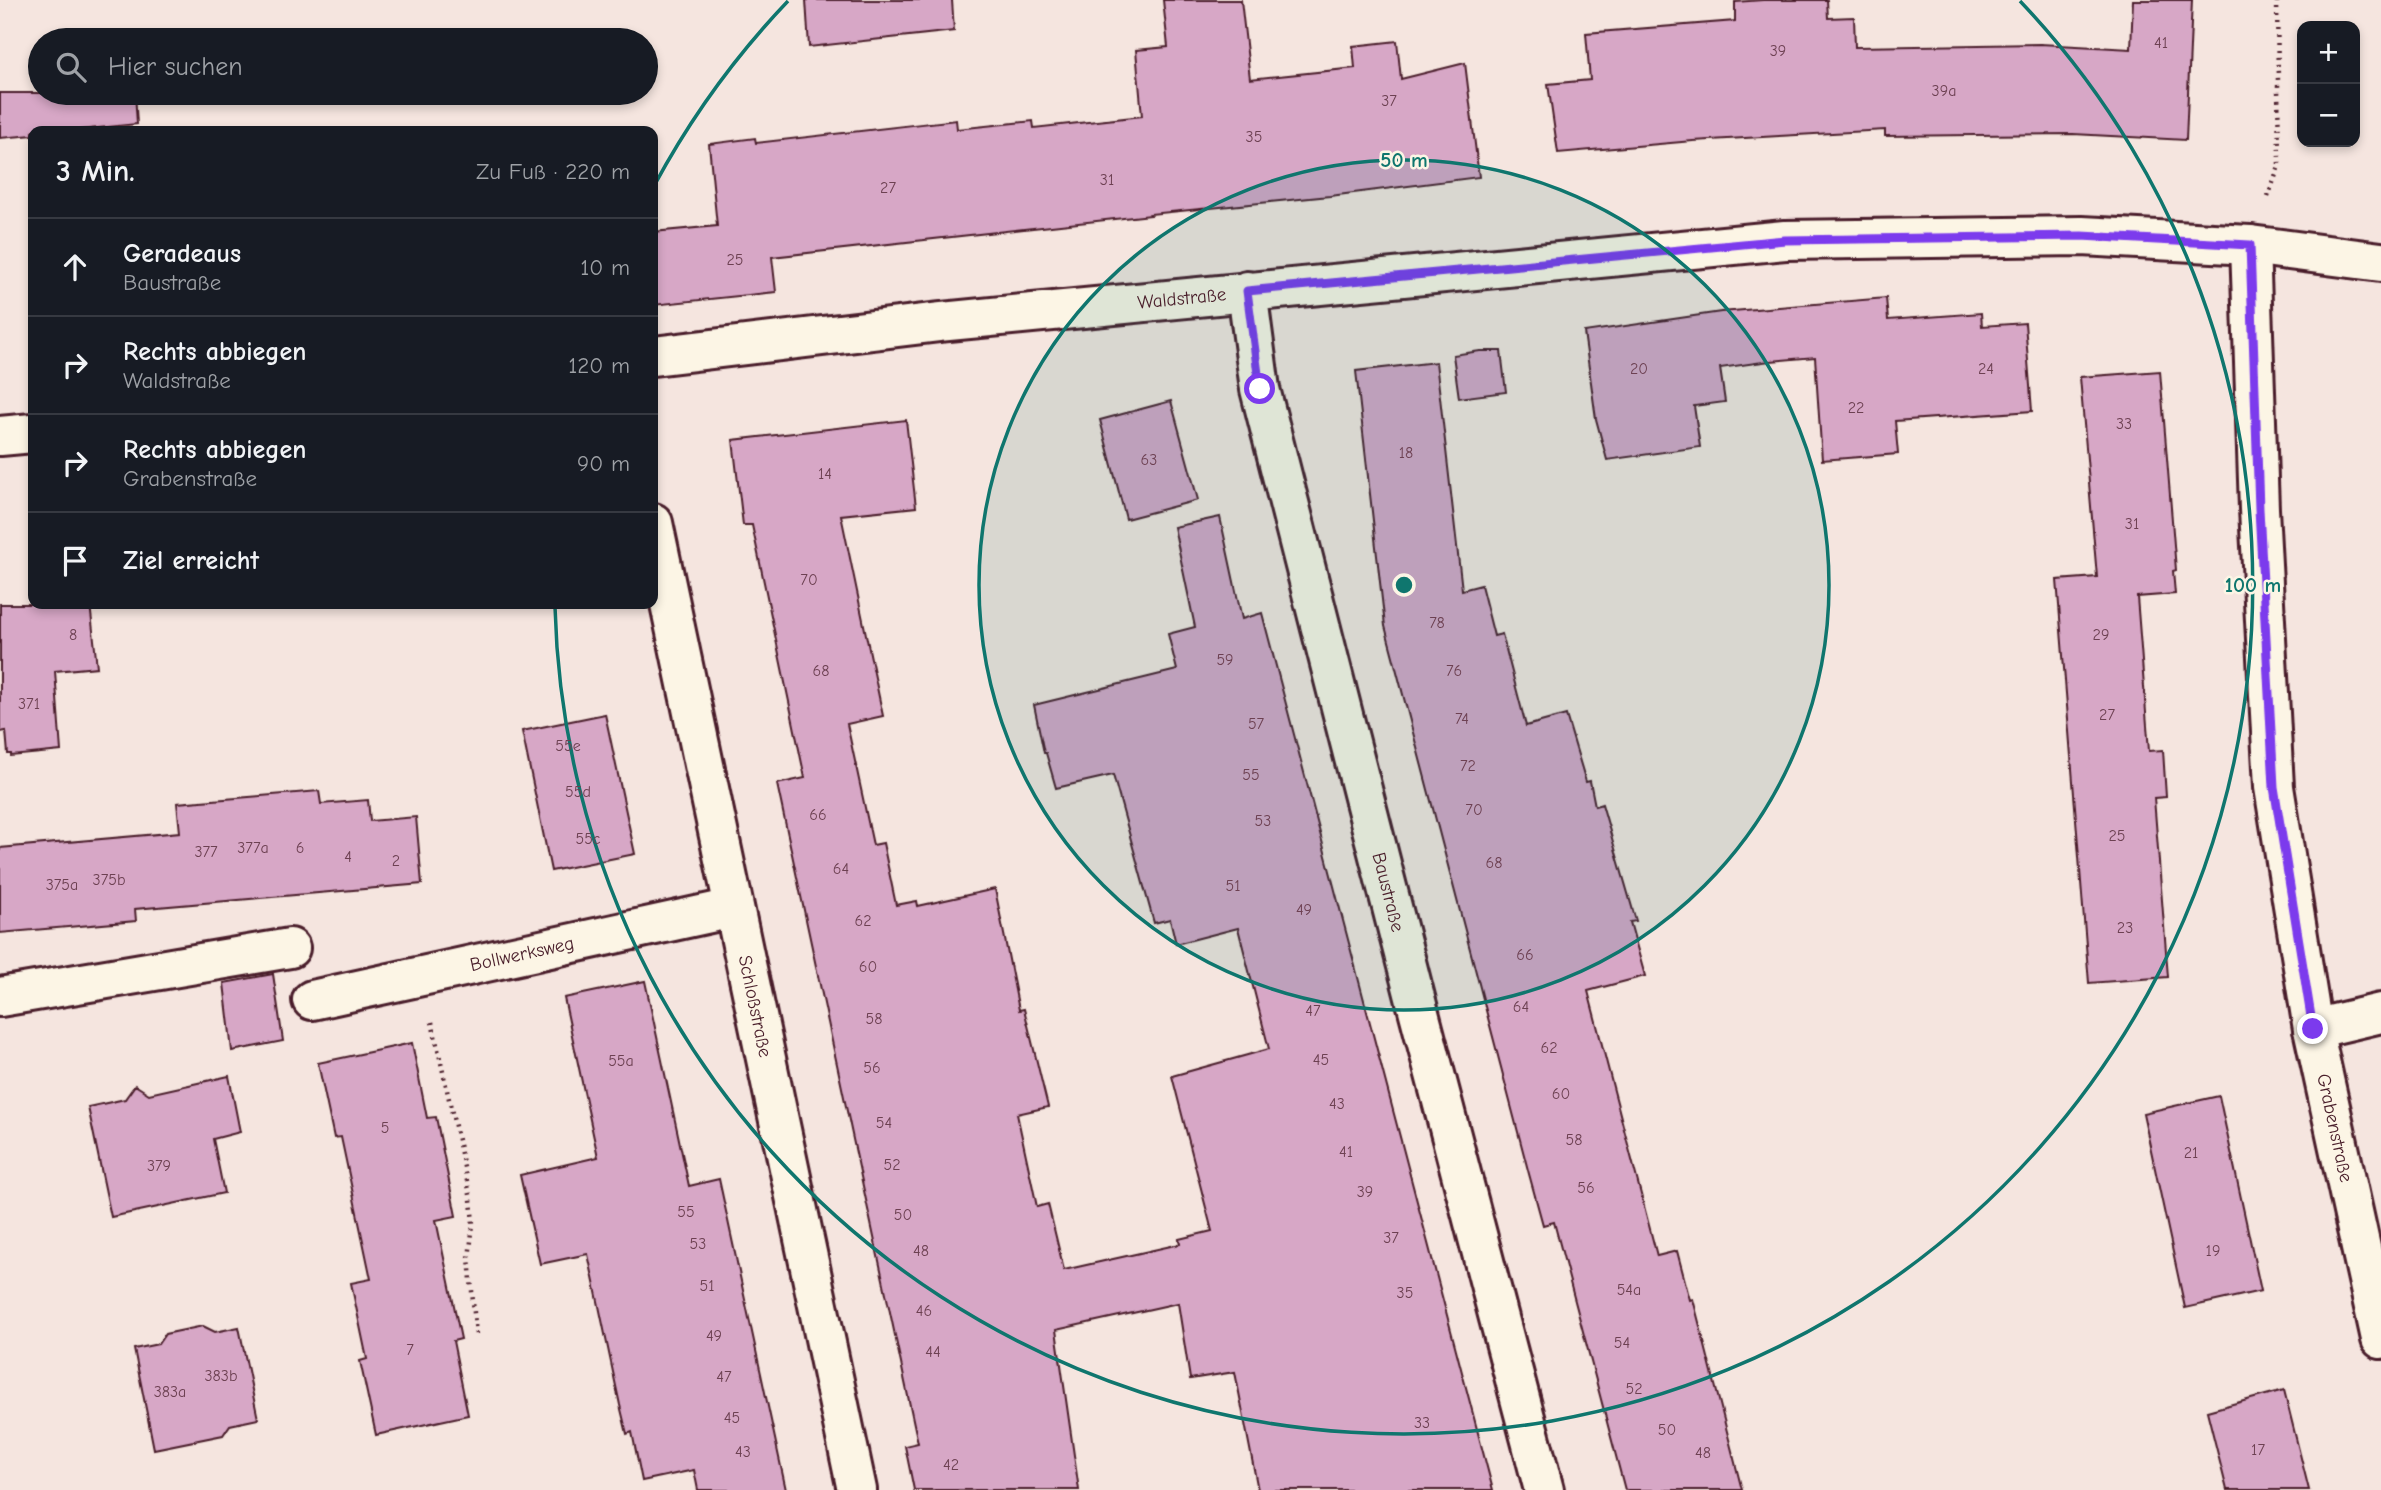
<!DOCTYPE html>
<html lang="de">
<meta charset="utf-8">
<style>
:root{--surface:#171b24;--page:#20242c;--text:#f1f3f6;--muted:#9ea1a6;--line:#363941}
body{margin:0;font-family:"Comic Neue",sans-serif;background:var(--page);color:var(--text)}
.controls{position:absolute;right:21px;top:21px;display:grid;overflow:hidden;border-radius:14px;box-shadow:0 4px 10px #0003}
.controls button{width:63px;height:63px;display:grid;place-items:center;padding:0;border:0;border-bottom:2px solid var(--line);background:var(--surface);color:var(--text);font:35px sans-serif}
.stop{position:absolute;width:21px;height:21px;margin:-16px;border:5px solid #7c3aed;border-radius:50%;background:#fff}
.stop.end{background:#7c3aed;border-color:#fff;box-shadow:0 2px 7px #0008}
.list{margin:0;padding:0;list-style:none}
h2{display:flex;justify-content:space-between;align-items:center;height:91px;margin:0;padding:0 28px;font-size:30px}
h2 small{font-size:23px;font-weight:400;color:var(--muted)}
.list li{display:grid;grid-template-columns:46px 1fr auto;gap:21px;align-items:center;box-sizing:border-box;height:98px;padding:0 28px;border-top:2px solid var(--line)}
.list b{display:block;font-size:26px;white-space:nowrap}
.list p{margin:0;font-size:23px;white-space:nowrap;color:var(--muted)}
.list em{font-size:23px;font-style:normal;color:var(--muted)}
.icon{flex:none;width:38px;height:38px;fill:none;stroke:currentColor;stroke-width:2;stroke-linecap:round;stroke-linejoin:round}
.map{position:relative;flex:none;width:2381px;height:1490px;overflow:hidden}
.search{position:absolute;background:var(--surface);box-shadow:0 4px 10px #0003;left:28px;top:28px;width:630px;height:77px;display:flex;align-items:center;gap:18px;box-sizing:border-box;padding:0 24px;border-radius:38px;color:var(--muted);font-size:26px}
.panel{position:absolute;background:var(--surface);box-shadow:0 4px 10px #0003;left:28px;top:126px;width:630px;height:483px;border-radius:14px}
.map>svg:first-child{display:block}
.building{fill:#d7a7c6;stroke:#4a1f2b;stroke-width:2}
.lines{fill:none;stroke-linecap:round;stroke-linejoin:round}
.minor-casing{stroke:#4a1f2b;stroke-width:44}
.path{stroke:#4a1f2b;stroke-width:4.5;stroke-dasharray:2 5;stroke-linecap:butt}
.minor{stroke:#fcf5e5;stroke-width:38}
.route{stroke:#7c3aed;stroke-width:9}
.ring{fill:none;stroke:#0f766e;stroke-width:3.5}
.labels{text-anchor:middle;dominant-baseline:central;stroke-width:5;stroke-linejoin:round;paint-order:stroke}
.number-label{font-size:16px;fill:#6d4152}
.street-label{font-size:19px;fill:#4a1f2b;stroke:#fcf5e5}
.centre{fill:#0f766e;stroke:#fcf5e5;stroke-width:3.5}
.ring-label{font-size:21px;text-anchor:middle;font-weight:bold;fill:#0f766e;stroke:#fcf5e5;stroke-width:5;stroke-linejoin:round;paint-order:stroke}
</style>
<div class="map">
<svg width="2381" height="1490" viewBox="0 0 2381 1490">
<rect width="100%" height="100%" fill="#f5e5df"/>
<filter id="ink" filterUnits="userSpaceOnUse"><feTurbulence type="fractalNoise" baseFrequency=".0143" numOctaves="2"/><feDisplacementMap in="SourceGraphic" scale="14" xChannelSelector="R" yChannelSelector="G"/><feConvolveMatrix kernelMatrix="1 2 1 2 8 2 1 2 1" color-interpolation-filters="sRGB"/></filter>
<g filter="url(#ink)">
<path class="building" d="M 806,0 L 952,0 L 954,31 L 809,47 Z
M 1163,0 L 1241,0 L 1250,79 L 1355,68 L 1353,46 L 1397,41 L 1401,79 L 1465,63 L 1479,177 L 1330,196 L 1150,214 L 1151,215 L 772,257 L 776,292 L 653,305 L 653,232 L 717,226 L 709,144 L 755,138 L 756,143 L 956,120 L 957,129 L 1033,121 L 1034,128 L 1142,116 L 1136,50 L 1168,47 Z
M 1763,0 L 1827,0 L 1828,18 L 1854,17 L 1855,47 L 2040,44 L 2131,49 L 2133,0 L 2192,0 L 2186,140 L 2073,134 L 1885,136 L 1885,130 L 1693,141 L 1558,153 L 1548,84 L 1590,80 L 1586,33 L 1735,21 L 1735,2 Z
M 0,93 L 135,93 L 137,124 L 69,131 L 33,131 L 33,135 L 0,138 Z
M 1886,298 L 1888,320 L 1981,313 L 1982,326 L 2025,323 L 2032,411 L 1895,421 L 1898,454 L 1822,460 L 1815,357 L 1770,361 L 1720,368 L 1725,402 L 1694,406 L 1700,447 L 1607,460 L 1596,419 L 1584,332 L 1721,312 Z
M 1480,351 L 1501,351 L 1506,392 L 1459,398 L 1453,355 Z
M 1436,362 L 1462,590 L 1481,585 L 1494,636 L 1502,634 L 1526,726 L 1566,715 L 1586,782 L 1590,781 L 1595,806 L 1602,804 L 1636,921 L 1630,922 L 1645,976 L 1588,991 L 1657,1256 L 1677,1251 L 1690,1300 L 1693,1299 L 1742,1490 L 1625,1490 L 1554,1222 L 1543,1225 L 1529,1174 L 1385,626 L 1356,371 Z
M 2160,371 L 2176,570 L 2173,571 L 2175,594 L 2137,597 L 2149,751 L 2163,750 L 2166,797 L 2154,798 L 2168,977 L 2089,983 L 2057,580 L 2097,577 L 2080,377 Z
M 1171,401 L 1198,500 L 1126,519 L 1100,420 Z
M 906,420 L 916,507 L 841,515 L 883,716 L 847,724 L 873,845 L 883,843 L 896,905 L 917,901 L 918,906 L 995,889 L 1019,1010 L 1024,1009 L 1048,1107 L 1017,1114 L 1037,1207 L 1048,1204 L 1064,1270 L 1180,1244 L 1179,1239 L 1212,1231 L 1172,1076 L 1269,1049 L 1238,928 L 1176,944 L 1170,919 L 1154,923 L 1113,775 L 1056,788 L 1046,753 L 1044,753 L 1034,705 L 1177,670 L 1168,634 L 1195,627 L 1174,527 L 1220,517 L 1242,619 L 1262,613 L 1493,1490 L 1258,1490 L 1235,1372 L 1190,1379 L 1178,1303 L 1056,1330 L 1079,1490 L 914,1490 L 905,1446 L 918,1443 L 777,784 L 805,778 L 752,525 L 743,525 L 733,440 Z
M 0,604 L 90,604 L 97,667 L 55,671 L 61,751 L 11,756 L 11,754 L 8,754 L 6,731 L 0,732 Z
M 605,714 L 635,854 L 551,871 L 522,731 Z
M 319,791 L 321,804 L 368,800 L 370,821 L 416,817 L 422,884 L 135,909 L 136,921 L 0,933 L 0,848 L 180,832 L 177,803 Z
M 273,974 L 283,1041 L 232,1051 L 224,983 Z
M 645,981 L 689,1186 L 719,1179 L 786,1490 L 698,1490 L 694,1470 L 642,1481 L 632,1432 L 627,1434 L 620,1405 L 588,1254 L 540,1264 L 520,1175 L 598,1157 L 564,998 Z
M 412,1043 L 427,1118 L 436,1117 L 456,1216 L 436,1220 L 461,1339 L 453,1341 L 468,1415 L 376,1435 L 360,1361 L 367,1359 L 351,1283 L 371,1279 L 341,1137 L 334,1138 L 318,1063 Z
M 229,1076 L 240,1132 L 213,1139 L 224,1193 L 111,1217 L 88,1107 L 125,1099 L 135,1085 L 149,1094 Z
M 2219,1096 L 2261,1291 L 2185,1308 L 2143,1113 Z
M 203,1326 L 215,1332 L 239,1327 L 258,1419 L 230,1425 L 223,1435 L 154,1449 L 134,1349 L 158,1344 L 165,1334 Z
M 2284,1390 L 2309,1490 L 2227,1490 L 2207,1411 Z"/>
<g class="lines">
<defs>
<g id="minor">
<path id="s1" d="M 2250,245 L 2259,509 L 2274,787 L 2313,1029 L 2381,1339"/>
<path id="s2" d="M 1247,291 L 1260,389 L 1419,1013 L 1544,1490"/>
<path id="s3" d="M 653,356 L 940,322 L 1785,240 L 2082,236 L 2250,245 L 2381,262"/>
<path d="M 0,436 L 33,433"/>
<path id="s4" d="M 653,523 L 857,1490"/>
<path d="M 0,997 L 290,948"/>
<path id="s5" d="M 312,1000 L 733,908"/>
<path d="M 2313,1029 L 2381,1013"/>
</g>
</defs>
<use href="#minor" class="minor-casing"/>
<path class="path" d="M 2268,197 L 2279,166 L 2277,0
M 432,1022 L 471,1199 L 473,1224 L 469,1258 L 476,1335"/>
<use href="#minor" class="minor"/>
</g>
</g>
<g class="lines" filter="url(#ink)">
<path class="route" d="M 1260,389 L 1247,291 L 1785,240 L 2082,236 L 2250,245 L 2259,509 L 2274,787 L 2313,1029"/>
</g>
<circle cx="1404" cy="585" r="425" fill="#0f766e" fill-opacity=".12"/>
<g class="ring">
<circle cx="1404" cy="585" r="425"/>
<path d="M654 186A849 849 0 0 1 788 1M2020 1A849 849 0 1 1 555 607"/>
</g>
<g class="labels">
<g class="number-label">
<text x="2161" y="43">41</text>
<text x="1778" y="51">39</text>
<text x="1944" y="91">39a</text>
<text x="1389" y="101">37</text>
<text x="1254" y="137">35</text>
<text x="1107" y="180">31</text>
<text x="888" y="188">27</text>
<text x="735" y="260">25</text>
<text x="1639" y="369">20</text>
<text x="1986" y="369">24</text>
<text x="1856" y="408">22</text>
<text x="2124" y="424">33</text>
<text x="1406" y="453">18</text>
<text x="1149" y="460">63</text>
<text x="825" y="474">14</text>
<text x="2132" y="524">31</text>
<text x="809" y="580">70</text>
<text x="1437" y="623">78</text>
<text x="73" y="635">8</text>
<text x="2101" y="635">29</text>
<text x="1225" y="660">59</text>
<text x="821" y="671">68</text>
<text x="1454" y="671">76</text>
<text x="29" y="704">371</text>
<text x="2107" y="715">27</text>
<text x="1462" y="719">74</text>
<text x="1256" y="724">57</text>
<text x="568" y="746">55e</text>
<text x="1468" y="766">72</text>
<text x="1251" y="775">55</text>
<text x="578" y="792">55d</text>
<text x="1474" y="810">70</text>
<text x="818" y="815">66</text>
<text x="1263" y="821">53</text>
<text x="2117" y="836">25</text>
<text x="588" y="839">55c</text>
<text x="253" y="848">377a</text>
<text x="300" y="848">6</text>
<text x="206" y="852">377</text>
<text x="348" y="857">4</text>
<text x="396" y="861">2</text>
<text x="1494" y="863">68</text>
<text x="841" y="869">64</text>
<text x="109" y="880">375b</text>
<text x="62" y="885">375a</text>
<text x="1233" y="886">51</text>
<text x="1304" y="910">49</text>
<text x="863" y="921">62</text>
<text x="2125" y="928">23</text>
<text x="1525" y="955">66</text>
<text x="868" y="967">60</text>
<text x="1521" y="1007">64</text>
<text x="1313" y="1011">47</text>
<text x="874" y="1019">58</text>
<text x="1549" y="1048">62</text>
<text x="1321" y="1060">45</text>
<text x="621" y="1061">55a</text>
<text x="872" y="1068">56</text>
<text x="1561" y="1094">60</text>
<text x="1337" y="1104">43</text>
<text x="884" y="1123">54</text>
<text x="385" y="1128">5</text>
<text x="1574" y="1140">58</text>
<text x="1346" y="1152">41</text>
<text x="2191" y="1153">21</text>
<text x="892" y="1165">52</text>
<text x="159" y="1166">379</text>
<text x="1586" y="1188">56</text>
<text x="1365" y="1192">39</text>
<text x="686" y="1212">55</text>
<text x="903" y="1215">50</text>
<text x="1391" y="1238">37</text>
<text x="698" y="1244">53</text>
<text x="921" y="1251">48</text>
<text x="2213" y="1251">19</text>
<text x="707" y="1286">51</text>
<text x="1629" y="1290">54a</text>
<text x="1405" y="1293">35</text>
<text x="924" y="1311">46</text>
<text x="714" y="1336">49</text>
<text x="1622" y="1343">54</text>
<text x="410" y="1350">7</text>
<text x="933" y="1352">44</text>
<text x="221" y="1376">383b</text>
<text x="724" y="1377">47</text>
<text x="1634" y="1389">52</text>
<text x="170" y="1392">383a</text>
<text x="732" y="1418">45</text>
<text x="1422" y="1423">33</text>
<text x="1667" y="1430">50</text>
<text x="2258" y="1450">17</text>
<text x="743" y="1452">43</text>
<text x="1703" y="1453">48</text>
<text x="951" y="1465">42</text>
</g>
<g class="street-label">
<text stroke="none"><textPath href="#s3" startOffset="532">Waldstraße</textPath></text>
<text stroke="none"><textPath href="#s2" startOffset="618">Baustraße</textPath></text>
<text stroke="none"><textPath href="#s5" startOffset="215">Bollwerksweg</textPath></text>
<text stroke="none"><textPath href="#s4" startOffset="494">Schloßstraße</textPath></text>
<text stroke="none"><textPath href="#s1" startOffset="889">Grabenstraße</textPath></text>
</g>
</g>
<circle cx="1404" cy="585" r="10" class="centre"/>
<g class="ring-label">
<text x="1404" y="167">50 m</text>
<text x="2253" y="592">100 m</text>
</g>
</svg>
<div class="controls">
<button>+</button>
<button>−</button>
</div>
<div class="stop" style="left:1260px;top:389px"></div>
<div class="stop end" style="left:2313px;top:1029px"></div>
<div class="search"><svg class="icon" aria-label="search" viewBox="0 0 24 24"><circle cx="10" cy="10" r="6"/><path d="M15 15l6 6"/></svg>Hier suchen</div>
<section class="panel">
<h2>3 Min.<small>Zu Fuß · 220 m</small></h2>
<ul class="list">
<li><svg class="icon" aria-label="ahead" viewBox="0 0 24 24"><path d="M12 20V5M6 11l6-6 6 6"/></svg><div><b>Geradeaus</b><p>Baustraße</p></div><em>10 m</em></li>
<li><svg class="icon" aria-label="right" viewBox="0 0 24 24"><path d="M7 20v-9h11M14 6l5 5-5 5"/></svg><div><b>Rechts abbiegen</b><p>Waldstraße</p></div><em>120 m</em></li>
<li><svg class="icon" aria-label="right" viewBox="0 0 24 24"><path d="M7 20v-9h11M14 6l5 5-5 5"/></svg><div><b>Rechts abbiegen</b><p>Grabenstraße</p></div><em>90 m</em></li>
<li><svg class="icon" aria-label="arrive" viewBox="0 0 24 24"><path d="M6 21V4h12l-3 4 3 4H6"/></svg><div><b>Ziel erreicht</b></div></li>
</ul>
</section>
</div>
